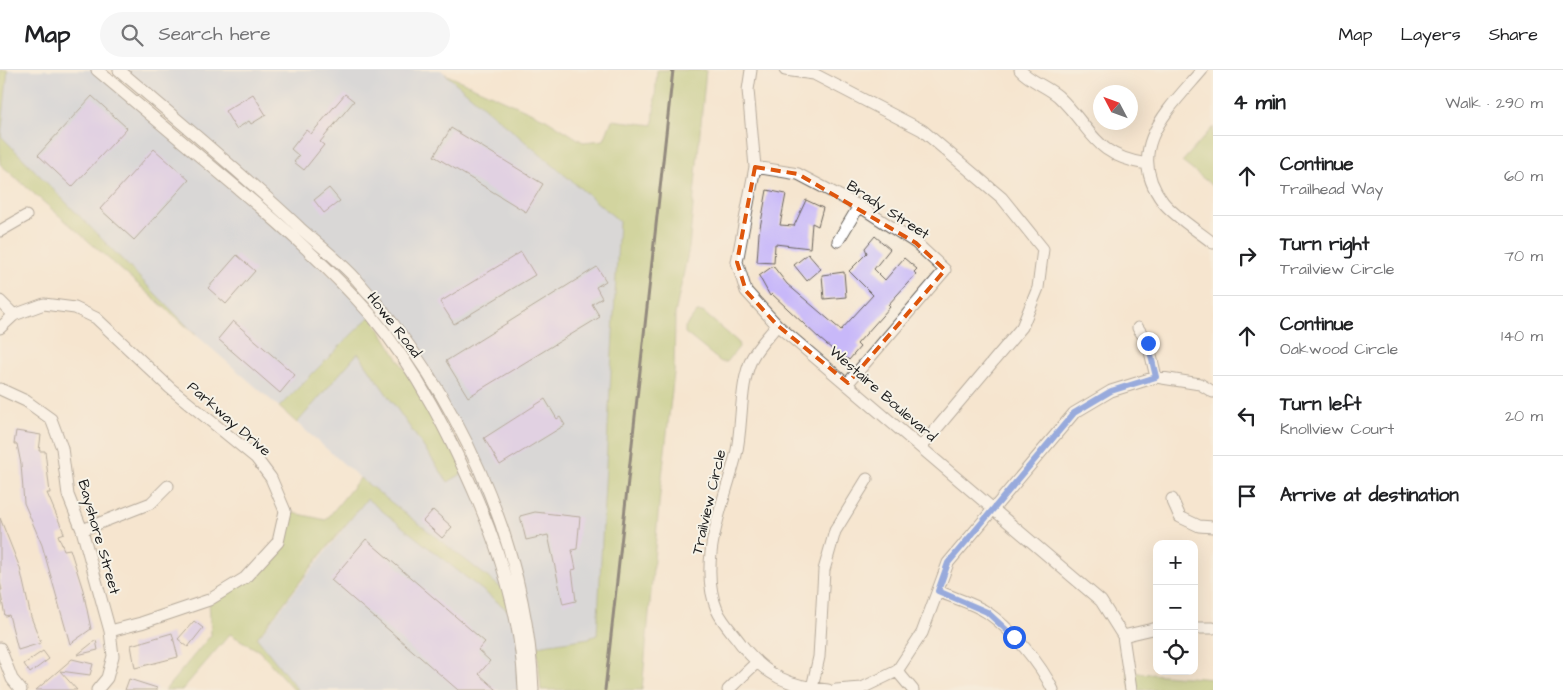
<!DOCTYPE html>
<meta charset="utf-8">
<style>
:root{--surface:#fff;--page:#f6f6f6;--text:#202124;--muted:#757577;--line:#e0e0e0}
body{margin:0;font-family:"Architects Daughter",sans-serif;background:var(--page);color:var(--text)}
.controls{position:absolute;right:15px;bottom:15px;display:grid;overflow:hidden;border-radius:10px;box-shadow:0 5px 20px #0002}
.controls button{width:45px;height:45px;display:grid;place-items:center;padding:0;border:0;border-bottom:1px solid var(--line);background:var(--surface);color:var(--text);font:25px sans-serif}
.compass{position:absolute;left:1093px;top:15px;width:45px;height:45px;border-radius:50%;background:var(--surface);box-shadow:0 5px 20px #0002;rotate:311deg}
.stop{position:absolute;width:15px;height:15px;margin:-11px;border:4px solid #2563eb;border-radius:50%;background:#fff}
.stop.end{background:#2563eb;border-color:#fff;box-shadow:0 1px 5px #0008}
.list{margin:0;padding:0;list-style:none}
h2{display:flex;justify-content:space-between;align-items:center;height:65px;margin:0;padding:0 20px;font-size:21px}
h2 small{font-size:16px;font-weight:400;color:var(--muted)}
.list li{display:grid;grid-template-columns:32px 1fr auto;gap:15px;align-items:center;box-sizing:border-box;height:80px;padding:0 20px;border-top:1px solid var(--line)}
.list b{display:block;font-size:19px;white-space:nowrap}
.list p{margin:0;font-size:16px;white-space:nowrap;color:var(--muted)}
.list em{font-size:16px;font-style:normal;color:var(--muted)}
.icon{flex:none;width:28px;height:28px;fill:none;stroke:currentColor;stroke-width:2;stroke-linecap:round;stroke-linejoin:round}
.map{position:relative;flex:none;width:1213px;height:620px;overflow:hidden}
header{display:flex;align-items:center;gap:30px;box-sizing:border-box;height:70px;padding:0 25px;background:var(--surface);border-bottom:1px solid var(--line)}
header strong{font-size:24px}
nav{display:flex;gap:28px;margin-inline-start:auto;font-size:18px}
.search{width:350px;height:45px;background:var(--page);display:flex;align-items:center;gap:12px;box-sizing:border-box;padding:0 18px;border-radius:28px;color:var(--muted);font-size:19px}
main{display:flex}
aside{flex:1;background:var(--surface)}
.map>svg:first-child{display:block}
.industrial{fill:#b6c6de}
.green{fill:#a6bf65;stroke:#616e40}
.building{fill:#c8b8f9}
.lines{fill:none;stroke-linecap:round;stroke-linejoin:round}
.minor-casing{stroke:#68625b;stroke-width:13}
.minor{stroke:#fff;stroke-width:11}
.rail{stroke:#1c1c1c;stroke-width:3}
.route{stroke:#2563eb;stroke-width:6}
.marked{fill:none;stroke:#de560d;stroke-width:4;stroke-dasharray:10 6;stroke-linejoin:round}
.labels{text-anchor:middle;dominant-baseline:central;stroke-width:4;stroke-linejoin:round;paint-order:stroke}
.street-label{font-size:15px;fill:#1c1c1c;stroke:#f7f3e8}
</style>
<header>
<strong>Map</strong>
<div class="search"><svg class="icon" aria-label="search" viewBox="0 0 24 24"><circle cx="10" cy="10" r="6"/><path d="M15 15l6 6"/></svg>Search here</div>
<nav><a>Map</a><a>Layers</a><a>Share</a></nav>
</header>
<main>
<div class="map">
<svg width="1213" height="620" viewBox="0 0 1213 620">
<rect width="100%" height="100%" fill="#f7f3e8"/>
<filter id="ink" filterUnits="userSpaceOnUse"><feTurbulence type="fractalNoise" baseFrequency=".02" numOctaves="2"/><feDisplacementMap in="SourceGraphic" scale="10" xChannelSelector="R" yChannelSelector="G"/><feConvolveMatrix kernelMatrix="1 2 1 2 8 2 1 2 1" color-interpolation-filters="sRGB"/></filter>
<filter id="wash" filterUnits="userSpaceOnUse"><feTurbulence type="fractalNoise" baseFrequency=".0096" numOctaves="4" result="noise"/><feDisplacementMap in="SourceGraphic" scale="20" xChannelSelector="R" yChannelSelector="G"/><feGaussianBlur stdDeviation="1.12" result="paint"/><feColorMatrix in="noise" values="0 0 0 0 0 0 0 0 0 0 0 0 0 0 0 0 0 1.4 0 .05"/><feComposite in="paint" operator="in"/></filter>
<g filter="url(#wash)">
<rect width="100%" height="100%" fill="#f5e5cf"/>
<path class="industrial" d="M 8,0 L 97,0 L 262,139 L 371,245 L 279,337 L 196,265 L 1,66 Z
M 119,0 L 441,0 L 619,151 L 597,565 L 589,568 L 530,577 L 513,496 L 457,354 L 356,209 Z
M 358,282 L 448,412 L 467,401 L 508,523 L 360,408 L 297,353 Z
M 367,429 L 515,546 L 524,620 L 298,620 L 257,569 Z"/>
<path class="green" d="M 0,0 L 8,0 L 1,66 L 196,265 L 0,94 Z
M 657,0 L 706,0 L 689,178 L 675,244 L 674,303 L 660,424 L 642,620 L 541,620 L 537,576 L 589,568 L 597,565 L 619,151 L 445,4 L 546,49 L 583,72 L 604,70 L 612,50 L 653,55 Z
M 1213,57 L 1213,116 L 1182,92 Z
M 697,242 L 703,242 L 738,272 L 739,277 L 727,292 L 721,292 L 685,263 L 685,257 Z
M 371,245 L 467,401 L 448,412 L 358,283 L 297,353 L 279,337 Z
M 360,408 L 508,523 L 515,546 L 367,429 L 320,486 L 257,568 L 298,620 L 294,620 L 259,581 L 230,564 L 182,620 L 165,620 L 211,565 L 209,530 L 245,508 L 278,472 L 285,441 L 326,450 Z
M 1127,602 L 1213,609 L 1213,620 L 1131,620 Z"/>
<g id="blocks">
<path class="building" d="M 253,24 L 266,45 L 251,54 L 249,51 L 236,59 L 225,41 Z
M 345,24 L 354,31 L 320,72 L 324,75 L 304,100 L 294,92 L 299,86 L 291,79 L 306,60 L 311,64 Z
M 92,26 L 127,58 L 72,117 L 38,85 Z
M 451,58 L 543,114 L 526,142 L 434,86 Z
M 154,79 L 189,110 L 134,170 L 100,139 Z
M 329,118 L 340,131 L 324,143 L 314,130 Z
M 767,120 L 786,124 L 780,155 L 794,156 L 806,130 L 823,138 L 818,156 L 812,153 L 810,178 L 775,174 L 774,193 L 757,192 L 759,163 Z
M 875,166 L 890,179 L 874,199 L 885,210 L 904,188 L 917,199 L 914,202 L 916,204 L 888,235 L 890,237 L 857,274 L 860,277 L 849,290 L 845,287 L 844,289 L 820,269 L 772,224 L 770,226 L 759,206 L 773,196 L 787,214 L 841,260 L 873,225 L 849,201 L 867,183 L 865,178 Z
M 521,182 L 535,205 L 454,254 L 440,232 Z
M 808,184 L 821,199 L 807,211 L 794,195 Z
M 237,185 L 255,201 L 226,234 L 208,218 Z
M 597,197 L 606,211 L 596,217 L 602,228 L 592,234 L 600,247 L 468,327 L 446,291 Z
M 844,202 L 846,227 L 824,229 L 822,205 Z
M 233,251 L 295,305 L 280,323 L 218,269 Z
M 545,329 L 557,349 L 560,347 L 565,355 L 500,395 L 484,368 Z
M 16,361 L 41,365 L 39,381 L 45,381 L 50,423 L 47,423 L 64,463 L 58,465 L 64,480 L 70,479 L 83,520 L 91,559 L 70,574 L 42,475 L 24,433 L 21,394 L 17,374 L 14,374 Z
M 433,440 L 452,457 L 442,468 L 423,451 Z
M 535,442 L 580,447 L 577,479 L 572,480 L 576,499 L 572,500 L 576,531 L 563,534 L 548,465 L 526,470 L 520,446 Z
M 0,448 L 20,498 L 31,547 L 41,573 L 18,580 L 9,545 L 5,546 L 0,520 L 2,520 L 0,512 Z
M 366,469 L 485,572 L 478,580 L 490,591 L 479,604 L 497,620 L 458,620 L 331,510 Z
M 194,551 L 203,558 L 188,577 L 178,569 Z
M 172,563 L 178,587 L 135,598 L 131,575 Z
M 96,570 L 98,580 L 77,585 Z
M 43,581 L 49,589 L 30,603 L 24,594 Z
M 72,589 L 93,594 L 90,605 L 60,601 L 77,620 L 36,620 Z
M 129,609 L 157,618 L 157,620 L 125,620 Z"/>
</g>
</g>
<g filter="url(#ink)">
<use href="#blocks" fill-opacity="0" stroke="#68625b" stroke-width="1"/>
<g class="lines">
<defs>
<path id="minor" d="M 97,0 C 141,37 185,74 229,111 C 279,153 328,196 371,245 C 417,300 450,366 478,431 C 503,490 522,555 524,620
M 119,0 C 180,52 242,103 300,158 C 319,175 340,191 357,210 C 456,321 527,471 533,620
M 751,0 L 748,20 L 755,97 L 737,192 L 746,221 L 777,255 L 1101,531 L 1123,566 L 1131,620
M 785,0 L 814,4 L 922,60 L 1002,128 L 1043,179 L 1038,218 L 1022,257 L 921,377
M 1020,0 C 1030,11 1046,16 1058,26 C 1093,59 1092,85 1147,94
M 1202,0 C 1169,39 1123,79 1163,132 C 1174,146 1198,161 1213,173
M 755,97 L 798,104 L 859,136 L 916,173 L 945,200 L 848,313
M 0,161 L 26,146
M 838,171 L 859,136
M 0,231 L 14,245
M 777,255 C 769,266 758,276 752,288 C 739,315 743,355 736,385 C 724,433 697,491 717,540 C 722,552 734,564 741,574 C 766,606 788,616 828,620
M 0,258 L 14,245 L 44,234 L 75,238 L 96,248 L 170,318 L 256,388 L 271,408 L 285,441 L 278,472 L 245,508 L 209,530 L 141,553 L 110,561
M 1138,258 L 1148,273 L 1156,307
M 0,319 L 26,331 L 51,349 L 62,378 L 68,425 L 82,460 L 110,561 L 113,586 L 107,608 L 97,620
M 1172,429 L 1180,447 L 1199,456 L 1213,457
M 82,460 L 151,433 L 168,416
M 938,521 C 953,528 974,533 988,543 C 1012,560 1041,594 1053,620
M 1194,558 L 1213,558
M 1123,566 L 1157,558
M 0,578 L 12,609 L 21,620
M 897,601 L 913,620
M 812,618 L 819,587 L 824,500 L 835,461 L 867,409
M 728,620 L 756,593
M 836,620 L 862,618 L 897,601 L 922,563 L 948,493 L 1074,343 L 1111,321 L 1156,307 L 1200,314 L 1213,322"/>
</defs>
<use href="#minor" class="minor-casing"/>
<use href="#minor" class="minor"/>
<path class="rail" d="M 605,620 L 673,0"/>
</g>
</g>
<g class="lines" filter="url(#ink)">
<path class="route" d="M 1014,567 L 987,542 L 938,521 L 948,493 L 1074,343 L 1111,321 L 1156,307 L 1148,273"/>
</g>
<path d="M0 0H1213V620H0ZM 755,97 L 798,104 L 916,173 L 945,200 L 848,313 L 777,255 L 746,221 L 737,192 Z" fill="#f5e5cf" fill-opacity=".55" fill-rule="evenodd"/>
<path class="marked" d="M 755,97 L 798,104 L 916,173 L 945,200 L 848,313 L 777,255 L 746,221 L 737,192 Z"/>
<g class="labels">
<g class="street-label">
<text transform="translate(888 140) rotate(33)">Brady Street</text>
<text transform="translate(394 255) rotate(52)">Howe Road</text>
<text transform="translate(883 324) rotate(41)">Westaire Boulevard</text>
<text transform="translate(229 349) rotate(41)">Parkway Drive</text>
<text transform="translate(709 432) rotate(-77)">Trailview Circle</text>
<text transform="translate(99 467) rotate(74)">Bayshore Street</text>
</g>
</g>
</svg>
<div class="controls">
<button>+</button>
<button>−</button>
<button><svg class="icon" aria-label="locate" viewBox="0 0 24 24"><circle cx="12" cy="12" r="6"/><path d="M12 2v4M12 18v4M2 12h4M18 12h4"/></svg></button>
</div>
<svg class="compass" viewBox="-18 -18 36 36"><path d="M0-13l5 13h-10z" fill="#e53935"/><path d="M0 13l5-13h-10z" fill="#757577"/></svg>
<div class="stop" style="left:1014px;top:567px"></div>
<div class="stop end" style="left:1148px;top:273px"></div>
</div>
<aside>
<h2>4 min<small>Walk · 290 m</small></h2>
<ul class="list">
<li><svg class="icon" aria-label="ahead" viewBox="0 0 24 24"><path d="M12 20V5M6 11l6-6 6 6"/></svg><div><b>Continue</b><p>Trailhead Way</p></div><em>60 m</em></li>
<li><svg class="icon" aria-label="right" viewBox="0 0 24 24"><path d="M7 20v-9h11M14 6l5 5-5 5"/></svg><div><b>Turn right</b><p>Trailview Circle</p></div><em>70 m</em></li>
<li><svg class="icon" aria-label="ahead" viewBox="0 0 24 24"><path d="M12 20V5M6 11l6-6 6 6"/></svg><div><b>Continue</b><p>Oakwood Circle</p></div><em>140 m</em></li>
<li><svg class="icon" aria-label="left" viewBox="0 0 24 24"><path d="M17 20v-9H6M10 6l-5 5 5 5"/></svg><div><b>Turn left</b><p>Knollview Court</p></div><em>20 m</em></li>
<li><svg class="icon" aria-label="arrive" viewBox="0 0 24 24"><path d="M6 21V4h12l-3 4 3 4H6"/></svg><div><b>Arrive at destination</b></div></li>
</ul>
</aside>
</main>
